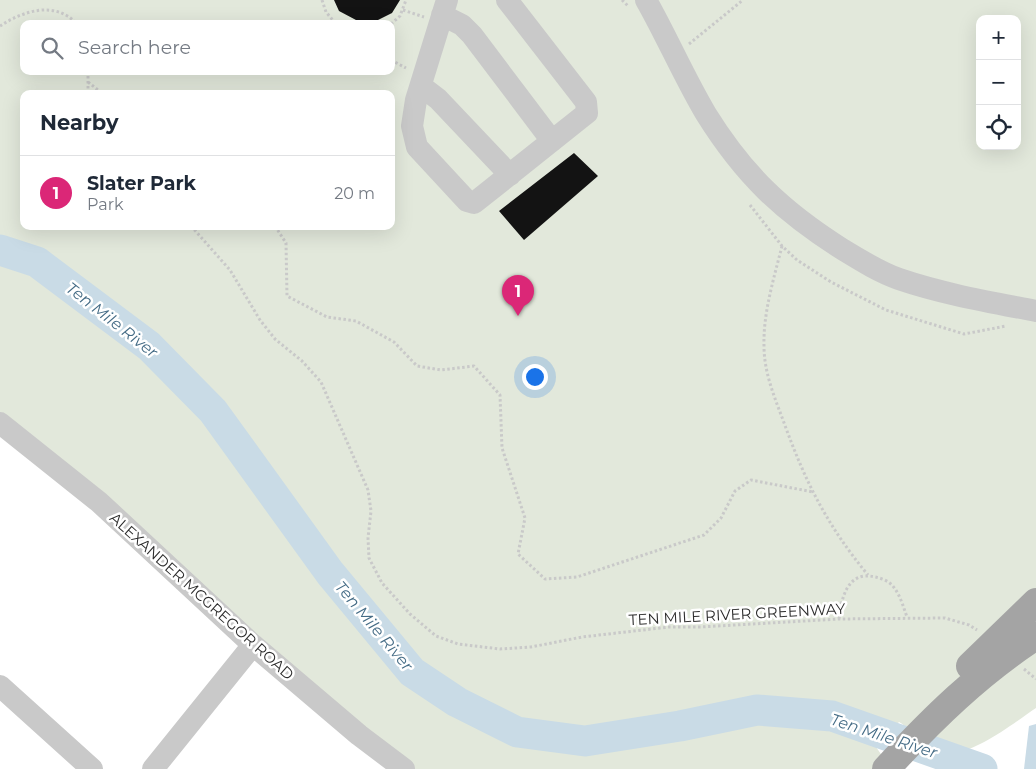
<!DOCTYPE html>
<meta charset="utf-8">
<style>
:root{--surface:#fff;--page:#f6f6f7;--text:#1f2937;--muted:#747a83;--line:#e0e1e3;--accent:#db2777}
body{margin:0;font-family:Montserrat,sans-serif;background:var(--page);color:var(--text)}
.controls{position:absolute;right:15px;top:15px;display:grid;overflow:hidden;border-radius:10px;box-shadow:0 5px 20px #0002}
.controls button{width:45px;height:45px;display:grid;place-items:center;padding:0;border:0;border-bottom:1px solid var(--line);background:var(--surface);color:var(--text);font:25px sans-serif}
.you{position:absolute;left:534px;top:376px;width:18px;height:18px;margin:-12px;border:4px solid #fff;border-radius:50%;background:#1a73e8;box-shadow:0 0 0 8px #1a73e833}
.badge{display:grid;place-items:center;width:32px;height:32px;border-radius:50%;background:var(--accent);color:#fff;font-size:16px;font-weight:700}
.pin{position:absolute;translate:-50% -41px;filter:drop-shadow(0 1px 2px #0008)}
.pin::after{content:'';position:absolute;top:26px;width:18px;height:15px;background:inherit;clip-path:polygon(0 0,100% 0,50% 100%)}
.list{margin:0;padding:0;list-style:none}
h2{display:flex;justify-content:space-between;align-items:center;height:65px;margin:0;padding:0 20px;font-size:21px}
h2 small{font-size:16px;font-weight:400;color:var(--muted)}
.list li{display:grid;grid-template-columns:32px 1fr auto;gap:15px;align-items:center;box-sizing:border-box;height:75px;padding:0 20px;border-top:1px solid var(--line)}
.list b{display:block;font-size:19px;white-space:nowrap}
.list p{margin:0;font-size:16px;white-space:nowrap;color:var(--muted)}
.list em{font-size:16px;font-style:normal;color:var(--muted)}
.icon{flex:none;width:28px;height:28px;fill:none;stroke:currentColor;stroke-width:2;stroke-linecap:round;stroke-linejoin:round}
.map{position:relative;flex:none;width:1036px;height:769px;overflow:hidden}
.search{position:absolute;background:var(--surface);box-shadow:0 5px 20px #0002;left:20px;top:20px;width:375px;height:55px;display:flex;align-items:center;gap:12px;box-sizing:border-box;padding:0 18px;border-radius:10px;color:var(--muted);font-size:19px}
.panel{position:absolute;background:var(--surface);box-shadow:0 5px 20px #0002;left:20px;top:90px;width:375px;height:140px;border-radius:10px}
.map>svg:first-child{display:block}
.green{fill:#e2e8db;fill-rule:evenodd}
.water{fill:#c9dbe6}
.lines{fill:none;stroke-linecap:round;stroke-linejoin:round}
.river{stroke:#c9dbe6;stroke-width:31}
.building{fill:#131313}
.path{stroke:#c9c9c9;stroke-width:3;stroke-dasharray:2.5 2.5;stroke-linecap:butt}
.minor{stroke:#c9c9c9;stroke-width:22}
.major{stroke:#a4a4a4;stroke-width:28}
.labels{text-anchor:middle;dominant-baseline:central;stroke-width:5;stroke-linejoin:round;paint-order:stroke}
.street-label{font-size:15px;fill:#2c2c2c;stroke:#fff}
.water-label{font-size:16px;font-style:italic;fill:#446b85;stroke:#fff}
</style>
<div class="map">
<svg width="1036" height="769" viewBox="0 0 1036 769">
<rect width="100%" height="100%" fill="#fff"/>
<path class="green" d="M 0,0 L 1036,0 L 1036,708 C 1009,726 963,765 929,751 C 915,746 911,728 899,722 L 876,747 L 888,764 L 884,769 L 406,769 L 0,426 ZM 980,19 L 1017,19 L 1017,146 L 980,146 ZM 24,24 L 391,24 L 391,71 L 24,71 ZM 24,94 L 391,94 L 391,226 L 24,226 Z"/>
<path class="water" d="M 1036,724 L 1036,769 L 1024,769 L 1029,726 Z"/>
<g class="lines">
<path class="river" d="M 0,250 L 37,262 L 149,346 L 213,411 L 330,573 L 412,672 L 457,702 L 517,732 L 585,741 L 680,726 L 757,710 L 832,716 L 982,769"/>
</g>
<path class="building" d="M 334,0 L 400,0 L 392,13 L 376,21 L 356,20 L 339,11 Z
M 574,153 L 598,176 L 524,240 L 499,211 Z"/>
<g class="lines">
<path class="path" d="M 322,0 L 326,12 L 336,24
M 622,0 L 628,6
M 403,10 L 424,17
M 391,24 L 400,16 L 406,0
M 0,26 C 23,11 55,0 77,24
M 689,44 L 743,0
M 391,60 L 406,68
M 88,71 L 88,94
M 88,82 L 103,94
M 750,205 L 782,246 L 797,260 L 831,282 L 886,310 L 964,334 L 1006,326
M 191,226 L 230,270 L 260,320 L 275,339 L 302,361 L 321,382 L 368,490 L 371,511 L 368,538 L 369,558 L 382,583 L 410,614 L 436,636 L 458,644 L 500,649 L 531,647 L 582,637 L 669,627 L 700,627 L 839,619 L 945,618 L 969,625 L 977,630
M 275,226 L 286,243 L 287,296 L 327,317 L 356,321 L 394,342 L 417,366 L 441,370 L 474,366 L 500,395 L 502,448 L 525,518 L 518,554 L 545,579 L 577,577 L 704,535 L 721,518 L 735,491 L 751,480 L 813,492
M 782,246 C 774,278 763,313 764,346 C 764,372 774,396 783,420 C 805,481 826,524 868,575
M 839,619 C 841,598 848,570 875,577 C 881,578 888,581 892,585 C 900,594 903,606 907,617
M 1024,669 L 1036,679"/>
<path class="minor" d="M 447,0 L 416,100 L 412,126 L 417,147 L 467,201 L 474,203 L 587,113 L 586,102 L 507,0
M 646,0 C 667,37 684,77 706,114 C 744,175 782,211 842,249 C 860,260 879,272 899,279 C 943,294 990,302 1036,311
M 442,15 L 462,25 L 472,35 L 552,141
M 421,86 L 438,99 L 510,175
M 0,423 L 99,502 L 253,645 L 359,735 L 404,769
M 0,686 L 92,769
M 153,769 L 253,645"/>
<path class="major" d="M 970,666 L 1036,602
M 886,769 C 932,719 979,673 1036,636"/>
</g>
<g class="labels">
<g class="street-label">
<text transform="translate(202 596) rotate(42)">ALEXANDER MCGREGOR ROAD</text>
<text transform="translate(737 614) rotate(-3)">TEN MILE RIVER GREENWAY</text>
</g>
<g class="water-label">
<text transform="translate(112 320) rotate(38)">Ten Mile River</text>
<text transform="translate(374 626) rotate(50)">Ten Mile River</text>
<text transform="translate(884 736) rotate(18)">Ten Mile River</text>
</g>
</g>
</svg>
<div class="controls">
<button>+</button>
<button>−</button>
<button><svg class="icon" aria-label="locate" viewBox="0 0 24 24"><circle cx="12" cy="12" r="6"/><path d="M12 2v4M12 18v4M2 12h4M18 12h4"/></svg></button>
</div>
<div class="you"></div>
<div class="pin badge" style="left:518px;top:316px">1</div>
<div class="search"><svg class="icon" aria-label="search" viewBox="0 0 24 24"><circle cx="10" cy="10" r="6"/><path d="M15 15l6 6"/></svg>Search here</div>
<section class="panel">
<h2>Nearby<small></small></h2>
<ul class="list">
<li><span class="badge">1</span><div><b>Slater Park</b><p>Park</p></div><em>20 m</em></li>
</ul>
</section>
</div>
